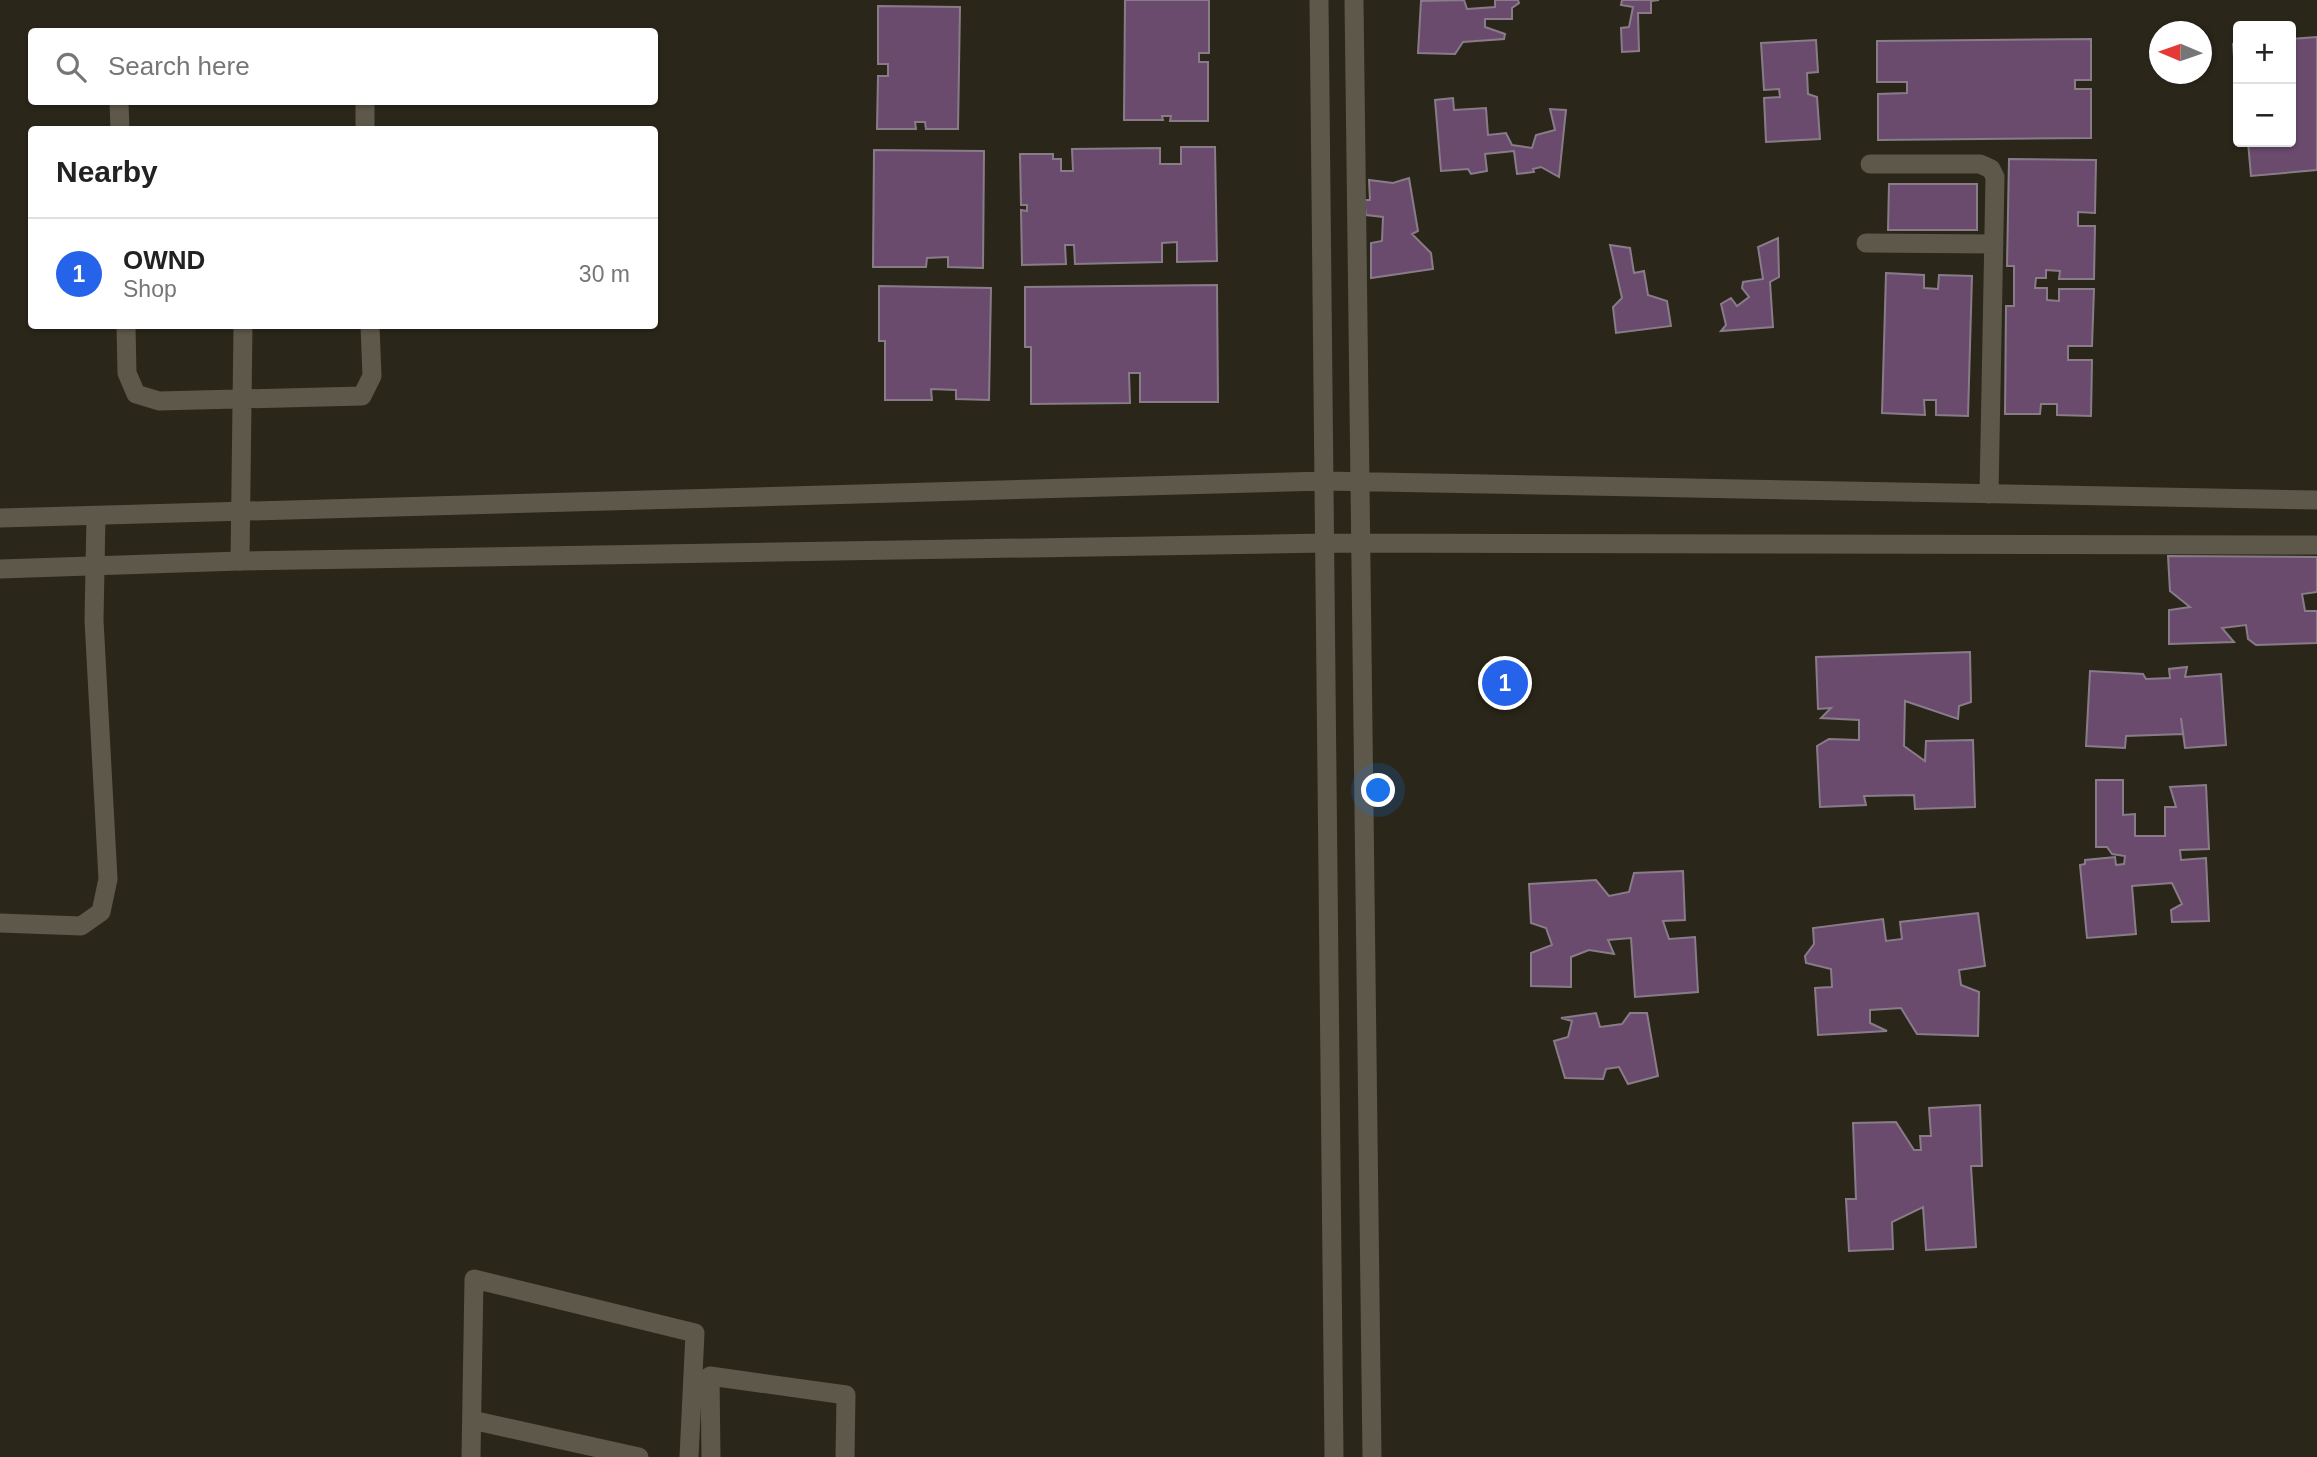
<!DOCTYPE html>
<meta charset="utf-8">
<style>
:root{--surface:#fff;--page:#f6f6f6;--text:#222;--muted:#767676;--line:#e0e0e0;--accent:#2563eb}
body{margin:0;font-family:Helvetica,sans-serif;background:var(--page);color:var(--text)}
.controls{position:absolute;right:21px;top:21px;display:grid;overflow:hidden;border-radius:7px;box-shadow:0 2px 5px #0004}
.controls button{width:63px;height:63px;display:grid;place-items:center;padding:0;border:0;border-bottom:2px solid var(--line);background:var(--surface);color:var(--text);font:35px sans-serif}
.compass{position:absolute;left:2149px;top:21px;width:63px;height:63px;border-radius:50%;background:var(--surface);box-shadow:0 2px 5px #0004;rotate:272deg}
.you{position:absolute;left:1379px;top:791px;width:24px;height:24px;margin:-18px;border:5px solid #fff;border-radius:50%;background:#1a73e8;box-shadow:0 0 0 10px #1a73e833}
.badge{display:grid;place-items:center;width:46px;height:46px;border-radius:50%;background:var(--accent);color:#fff;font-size:23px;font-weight:700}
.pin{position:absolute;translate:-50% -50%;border:4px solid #fff;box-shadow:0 2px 7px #0006}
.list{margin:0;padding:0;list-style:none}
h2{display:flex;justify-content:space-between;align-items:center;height:91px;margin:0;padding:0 28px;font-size:30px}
h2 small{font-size:23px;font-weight:400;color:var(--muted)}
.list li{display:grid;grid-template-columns:46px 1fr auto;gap:21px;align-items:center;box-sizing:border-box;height:112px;padding:0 28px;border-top:2px solid var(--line)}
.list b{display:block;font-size:26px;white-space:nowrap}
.list p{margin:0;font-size:23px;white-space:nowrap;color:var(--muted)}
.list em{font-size:23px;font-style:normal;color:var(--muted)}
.icon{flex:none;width:38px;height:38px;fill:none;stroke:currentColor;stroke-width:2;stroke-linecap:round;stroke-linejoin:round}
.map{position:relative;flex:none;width:2317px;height:1457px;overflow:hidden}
.search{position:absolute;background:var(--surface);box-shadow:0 2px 5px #0004;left:28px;top:28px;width:630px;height:77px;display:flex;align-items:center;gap:18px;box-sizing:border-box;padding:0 24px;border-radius:7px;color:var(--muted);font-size:26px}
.panel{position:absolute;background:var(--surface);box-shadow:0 2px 5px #0004;left:28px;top:126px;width:630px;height:203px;border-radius:7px}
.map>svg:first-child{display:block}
.building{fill:#6a4b6d;stroke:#887c89;stroke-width:2}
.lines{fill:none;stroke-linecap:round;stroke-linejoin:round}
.minor{stroke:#5d584a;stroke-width:19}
.tertiary{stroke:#5d584a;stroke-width:19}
</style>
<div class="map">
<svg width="2317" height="1457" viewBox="0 0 2317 1457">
<rect width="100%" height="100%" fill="#2a2619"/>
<path class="building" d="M 1125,0 L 1209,0 L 1209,53 L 1199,53 L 1199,62 L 1208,62 L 1208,121 L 1170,121 L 1171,116 L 1162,116 L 1163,120 L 1124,120 Z
M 1464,0 L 1467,9 L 1495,7 L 1495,0 L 1518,0 L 1519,3 L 1512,8 L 1512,19 L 1485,19 L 1485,27 L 1505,34 L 1504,39 L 1463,42 L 1455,54 L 1418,53 L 1421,1 Z
M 1622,0 L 1659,0 L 1651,1 L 1651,13 L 1638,13 L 1639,51 L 1622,52 L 1621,28 L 1629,27 L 1633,7 L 1621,5 Z
M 878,6 L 960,7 L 958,129 L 926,129 L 925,122 L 915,122 L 916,129 L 877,129 L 878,76 L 888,76 L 888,64 L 878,64 Z
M 2317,37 L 2317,170 L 2251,176 L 2248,142 L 2291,142 L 2291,39 Z
M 2091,39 L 2091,80 L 2075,80 L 2075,89 L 2091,89 L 2091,138 L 1878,140 L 1878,94 L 1907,93 L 1907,82 L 1877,82 L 1877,41 Z
M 1816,40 L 1818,72 L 1807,73 L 1808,94 L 1817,97 L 1820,139 L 1766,142 L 1764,98 L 1780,97 L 1779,89 L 1764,90 L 1761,43 Z
M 2233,44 L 2238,44 L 2238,106 Z
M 1453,98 L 1454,110 L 1486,108 L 1488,135 L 1506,133 L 1512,145 L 1532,148 L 1536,135 L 1555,130 L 1550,109 L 1566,110 L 1559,177 L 1541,167 L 1533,169 L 1534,172 L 1517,174 L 1514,151 L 1485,154 L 1487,171 L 1471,174 L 1468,169 L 1441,171 L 1435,100 Z
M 1181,147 L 1215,147 L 1217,261 L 1177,262 L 1177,242 L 1162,243 L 1162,262 L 1075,264 L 1074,245 L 1065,245 L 1066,264 L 1022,265 L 1021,210 L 1027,211 L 1027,205 L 1021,205 L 1020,154 L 1053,154 L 1053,159 L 1061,159 L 1061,171 L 1073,171 L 1072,149 L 1160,148 L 1160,164 L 1181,164 Z
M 874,150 L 984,151 L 983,268 L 948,267 L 948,257 L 927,258 L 926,267 L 873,267 Z
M 2009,159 L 2096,160 L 2095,213 L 2078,212 L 2078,226 L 2095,226 L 2094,279 L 2059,279 L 2060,271 L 2046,270 L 2046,278 L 2036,278 L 2035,288 L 2047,288 L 2047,300 L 2059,301 L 2059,289 L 2094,289 L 2092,346 L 2068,346 L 2068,360 L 2092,360 L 2091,416 L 2057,415 L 2057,404 L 2041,404 L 2040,414 L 2005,414 L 2006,306 L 2014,306 L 2014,266 L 2007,266 Z
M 1409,178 L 1418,231 L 1412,234 L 1431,253 L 1433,269 L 1371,278 L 1371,243 L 1382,241 L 1383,217 L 1366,215 L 1364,200 L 1370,200 L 1369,180 L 1393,183 Z
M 1889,184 L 1977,184 L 1977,230 L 1888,230 Z
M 1778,238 L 1779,277 L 1770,282 L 1773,327 L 1721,331 L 1726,325 L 1721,304 L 1731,298 L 1737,306 L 1749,297 L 1742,288 L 1743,282 L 1763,279 L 1758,247 Z
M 1610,245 L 1630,248 L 1634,273 L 1644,271 L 1648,295 L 1667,301 L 1671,326 L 1616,333 L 1613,307 L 1622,298 Z
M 1886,273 L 1924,275 L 1924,288 L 1938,289 L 1939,275 L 1972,276 L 1968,416 L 1936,415 L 1936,400 L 1924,400 L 1925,415 L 1882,413 Z
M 1217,285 L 1218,402 L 1140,402 L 1140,373 L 1129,373 L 1130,403 L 1031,404 L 1031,347 L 1025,347 L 1025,287 Z
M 879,286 L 991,288 L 989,400 L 956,399 L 956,390 L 931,389 L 932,400 L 885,400 L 885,341 L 879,341 Z
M 2168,556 L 2317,557 L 2317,592 L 2302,594 L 2305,611 L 2317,611 L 2317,643 L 2256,645 L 2248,639 L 2246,625 L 2222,628 L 2234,642 L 2169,644 L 2169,610 L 2190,607 L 2170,591 Z
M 1970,652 L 1971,702 L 1959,706 L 1958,719 L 1905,701 L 1904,746 L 1925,761 L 1926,741 L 1973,740 L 1975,807 L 1915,809 L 1914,795 L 1864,796 L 1866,805 L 1820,807 L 1817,746 L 1829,739 L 1859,740 L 1859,720 L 1821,718 L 1831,708 L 1818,709 L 1816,657 Z
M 2187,667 L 2185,677 L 2221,674 L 2226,745 L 2185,748 L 2181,718 L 2183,734 L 2126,736 L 2125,748 L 2086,746 L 2090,671 L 2143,674 L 2146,679 L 2170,678 L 2169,669 Z
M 2096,780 L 2123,780 L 2123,815 L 2135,814 L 2135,836 L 2165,836 L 2165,807 L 2176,807 L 2170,787 L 2206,785 L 2209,849 L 2180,850 L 2181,860 L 2206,858 L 2209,921 L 2172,922 L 2171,910 L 2182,904 L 2172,883 L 2132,886 L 2136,934 L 2087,938 L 2080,865 L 2085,864 L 2085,860 L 2115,857 L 2116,865 L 2124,864 L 2125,856 L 2112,854 L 2107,847 L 2096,847 Z
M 1683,871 L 1685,920 L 1663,921 L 1669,939 L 1695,937 L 1698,992 L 1635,997 L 1631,938 L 1608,940 L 1614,954 L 1589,950 L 1571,957 L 1571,987 L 1531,986 L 1531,953 L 1552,945 L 1546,928 L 1531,923 L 1529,884 L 1596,880 L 1609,896 L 1629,892 L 1634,873 Z
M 1978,913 L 1985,966 L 1959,970 L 1961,985 L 1979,992 L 1978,1036 L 1917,1034 L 1901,1008 L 1870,1010 L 1870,1023 L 1887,1031 L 1818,1035 L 1815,988 L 1832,987 L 1831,969 L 1806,963 L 1805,956 L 1814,944 L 1813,928 L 1883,919 L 1886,941 L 1902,939 L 1900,922 Z
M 1596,1013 L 1600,1027 L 1622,1024 L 1630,1013 L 1647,1013 L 1658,1076 L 1628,1084 L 1619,1067 L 1606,1069 L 1603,1079 L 1565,1078 L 1554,1041 L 1568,1037 L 1572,1021 L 1561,1018 Z
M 1980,1105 L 1982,1166 L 1971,1166 L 1976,1247 L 1926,1250 L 1923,1207 L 1892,1222 L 1893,1249 L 1849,1251 L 1846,1199 L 1856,1199 L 1853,1123 L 1896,1122 L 1914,1150 L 1921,1150 L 1920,1136 L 1931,1136 L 1929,1108 Z"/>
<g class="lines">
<path class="minor" d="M 119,102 L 120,130
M 365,130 L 365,102
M 1870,164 L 1980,164 L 1991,169 L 1995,177 L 1989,494
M 1866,243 L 1994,244
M 126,326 L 127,373 L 136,394 L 159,401 L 362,396 L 372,376 L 370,326
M 240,561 L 243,326
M 0,923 L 81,926 L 101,912 L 108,879 L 94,620 L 96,516
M 472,1420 L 639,1457
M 471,1457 L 474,1279 L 695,1333 L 689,1457
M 711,1457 L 710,1376 L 846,1395 L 845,1457"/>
<path class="tertiary" d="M 1319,0 L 1334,1457
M 1354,0 L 1372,1457
M 0,518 L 1324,481 L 2317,500
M 0,569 L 240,561 L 1326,543 L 2317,545"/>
</g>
</svg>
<div class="controls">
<button>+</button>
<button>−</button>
</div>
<svg class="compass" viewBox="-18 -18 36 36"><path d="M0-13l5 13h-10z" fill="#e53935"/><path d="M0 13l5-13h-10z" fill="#767676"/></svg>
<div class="you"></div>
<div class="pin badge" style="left:1505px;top:683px">1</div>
<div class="search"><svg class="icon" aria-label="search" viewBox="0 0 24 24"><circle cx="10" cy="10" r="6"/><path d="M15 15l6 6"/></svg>Search here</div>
<section class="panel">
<h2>Nearby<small></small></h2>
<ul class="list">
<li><span class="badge">1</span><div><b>OWND</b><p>Shop</p></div><em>30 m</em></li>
</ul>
</section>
</div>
